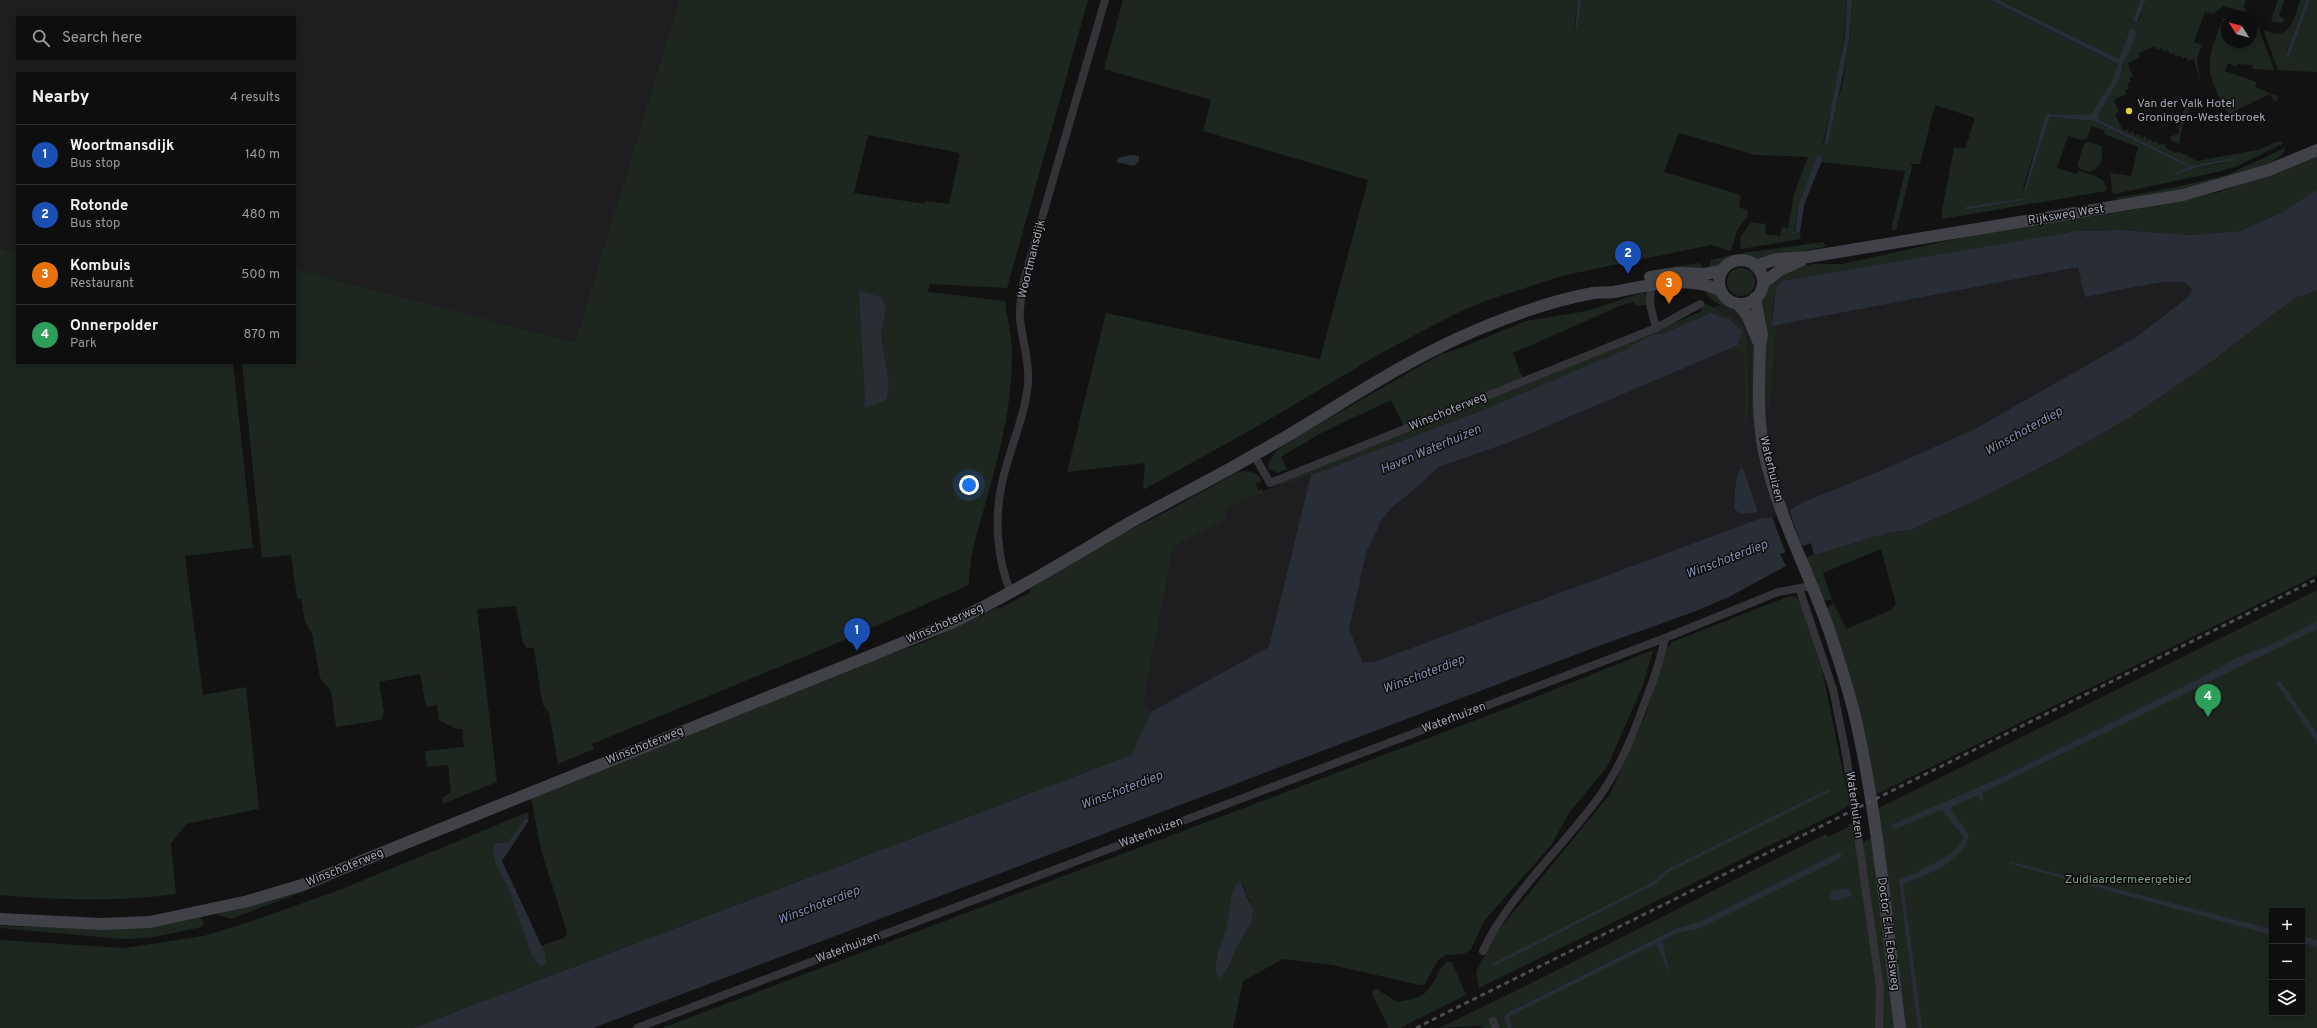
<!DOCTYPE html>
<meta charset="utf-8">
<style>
:root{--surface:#0e0e0e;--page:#1c1c1c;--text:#f1f3f6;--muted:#9b9c9e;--line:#2e2e2e;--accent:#e5cf38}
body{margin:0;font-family:Overpass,sans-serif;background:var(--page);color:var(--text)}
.controls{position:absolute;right:12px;bottom:12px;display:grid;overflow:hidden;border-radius:0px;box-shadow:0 2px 10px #0003}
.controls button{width:36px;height:36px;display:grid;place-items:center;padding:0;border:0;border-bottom:1px solid var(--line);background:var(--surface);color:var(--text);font:20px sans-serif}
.compass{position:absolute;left:2221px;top:12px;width:36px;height:36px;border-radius:50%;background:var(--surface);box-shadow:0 2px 10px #0003;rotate:307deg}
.you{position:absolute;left:969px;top:485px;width:14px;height:14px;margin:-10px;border:3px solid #fff;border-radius:50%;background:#1a73e8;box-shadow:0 0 0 6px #1a73e833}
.badge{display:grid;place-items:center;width:26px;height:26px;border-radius:50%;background:var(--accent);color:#fff;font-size:13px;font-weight:700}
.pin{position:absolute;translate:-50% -33px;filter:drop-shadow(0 1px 2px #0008)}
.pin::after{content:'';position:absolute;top:21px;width:14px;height:12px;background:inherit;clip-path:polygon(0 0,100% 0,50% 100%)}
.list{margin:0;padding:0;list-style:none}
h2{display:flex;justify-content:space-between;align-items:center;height:52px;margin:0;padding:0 16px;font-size:17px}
h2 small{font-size:13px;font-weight:400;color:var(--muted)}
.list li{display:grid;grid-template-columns:26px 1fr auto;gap:12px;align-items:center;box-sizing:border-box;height:60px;padding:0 16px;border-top:1px solid var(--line)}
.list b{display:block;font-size:15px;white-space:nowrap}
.list p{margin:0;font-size:13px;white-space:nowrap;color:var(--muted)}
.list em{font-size:13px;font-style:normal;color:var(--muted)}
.icon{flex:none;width:22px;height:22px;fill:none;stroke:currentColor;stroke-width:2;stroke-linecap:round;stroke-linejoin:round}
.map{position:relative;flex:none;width:2317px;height:1028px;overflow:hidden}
.search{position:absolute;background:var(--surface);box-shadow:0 2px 10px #0003;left:16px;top:16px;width:280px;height:44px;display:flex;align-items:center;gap:10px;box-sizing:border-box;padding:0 14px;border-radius:0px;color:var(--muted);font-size:15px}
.panel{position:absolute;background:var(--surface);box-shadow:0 2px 10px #0003;left:16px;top:72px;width:280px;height:292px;border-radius:0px}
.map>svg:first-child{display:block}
.built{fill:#1e1e20;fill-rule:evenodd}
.green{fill:#1e2620;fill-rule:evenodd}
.water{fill:#292e36}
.pier{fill:#121213}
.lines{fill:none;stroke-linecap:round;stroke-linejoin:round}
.stream{stroke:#292e36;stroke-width:3}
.minor{stroke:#333338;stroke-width:8}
.secondary{stroke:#414148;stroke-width:12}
.rail{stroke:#4c4c53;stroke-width:3;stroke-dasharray:5 4;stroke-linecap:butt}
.poi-dot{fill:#e5cf38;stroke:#0d0d0e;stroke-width:1.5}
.labels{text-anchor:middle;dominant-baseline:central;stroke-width:3;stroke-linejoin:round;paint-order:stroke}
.poi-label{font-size:12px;fill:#a4a6b3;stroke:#0d0d0e;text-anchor:start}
.street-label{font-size:12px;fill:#a4a6b3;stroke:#0d0d0e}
.park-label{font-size:12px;fill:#7c9d85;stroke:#0d0d0e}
.water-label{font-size:13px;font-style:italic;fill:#7d8cac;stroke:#0d0d0e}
</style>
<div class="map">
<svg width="2317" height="1028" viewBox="0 0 2317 1028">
<rect width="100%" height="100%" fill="#121213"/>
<path class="built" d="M 0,0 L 679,0 L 575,344 L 295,269 L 295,73 L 17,73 L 17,252 L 0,248 ZM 17,17 L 295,17 L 295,59 L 17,59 Z
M 2014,236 L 2235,265 L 2014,429 L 1482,647 L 1137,724 L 1170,532 L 1221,507 L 1466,413 L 1723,303 L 1735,309 L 1748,309 L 1762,299 L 1768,286 Z"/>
<path class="green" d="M 679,0 L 1088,0 L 1007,288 L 930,284 L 928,292 L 1005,301 C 1007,317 1011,333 1012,349 C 1013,398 1002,444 989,490 C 981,522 969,552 969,585 L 835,644 L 592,744 L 594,749 L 558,764 L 549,713 L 543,705 L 541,696 L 534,648 L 527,648 L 523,643 L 516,606 L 477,609 L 497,782 L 442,804 L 443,797 L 451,793 L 448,765 L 427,767 L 425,751 L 464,747 L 462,729 L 457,729 L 439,720 L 437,705 L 426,707 L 420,674 L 379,682 L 384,712 L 381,720 L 336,727 L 331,691 L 320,678 L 312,634 L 305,622 L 301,599 L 297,598 L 291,555 L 262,558 L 242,363 L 295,363 L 295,269 L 575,343 ZM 868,135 L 960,153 L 949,204 L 925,201 L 925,204 L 854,193 Z
M 1123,0 L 1578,0 L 1574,31 L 1577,28 L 1582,0 L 1847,0 C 1845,49 1834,95 1823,143 L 1826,145 L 1843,81 L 1851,26 L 1852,0 L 1991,0 L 2118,64 L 2112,81 L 2091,116 L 2047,114 L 2023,188 L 2026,189 L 2050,117 L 2094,121 L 2188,167 L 2175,173 L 2175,175 L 2198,167 L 2229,162 L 2192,166 L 2098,119 L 2100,112 L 2120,78 L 2123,63 L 2127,57 L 2130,29 L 2119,59 L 1999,0 L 2140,0 L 2133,20 L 2139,21 L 2146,0 L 2246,0 L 2243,8 L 2246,9 L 2245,12 L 2223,6 L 2213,14 L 2205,12 L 2194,42 L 2202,45 L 2197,58 L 2200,83 L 2194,59 L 2188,61 L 2186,57 L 2182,59 L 2180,55 L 2176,57 L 2174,53 L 2170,54 L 2168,50 L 2164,52 L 2162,48 L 2157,50 L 2155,46 L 2139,53 L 2140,57 L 2128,63 L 2133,76 L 2129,78 L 2131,82 L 2127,84 L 2129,88 L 2125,90 L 2126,94 L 2114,100 L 2119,112 L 2115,114 L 2123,131 L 2127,129 L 2129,133 L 2133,131 L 2135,136 L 2139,134 L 2141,138 L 2145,136 L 2147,140 L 2151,139 L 2153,143 L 2157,141 L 2159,145 L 2164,143 L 2166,148 L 2176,153 L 2178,151 L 2197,161 L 2257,150 L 2279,141 L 2284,143 L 2235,167 L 2217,172 L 2114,194 L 2112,192 L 2110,173 L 2131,176 L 2138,147 L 2104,134 L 2105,131 L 2092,126 L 2087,138 L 2082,140 L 2068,136 L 2057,168 L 2077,174 L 2079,171 C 2091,175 2107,176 2106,191 L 1942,219 L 1942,211 L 1954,147 L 1965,149 L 1975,118 L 1935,105 L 1920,164 L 1910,164 L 1912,167 L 1896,230 L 1891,230 L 1905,171 L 1821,162 L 1822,157 L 1820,155 L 1817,157 L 1798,206 L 1794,232 L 1797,234 L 1800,232 L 1801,239 L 1741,249 L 1740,238 L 1751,222 L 1766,224 L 1765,234 L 1780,236 L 1782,227 L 1788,228 L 1794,194 L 1808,157 L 1755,155 L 1679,133 L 1664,172 L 1738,194 L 1741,196 L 1739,207 L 1748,211 L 1747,217 L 1737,231 L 1731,251 L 1711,245 L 1599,268 L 1562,276 L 1485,301 L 1453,315 L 1383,352 L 1265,422 L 1143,490 L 1145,463 L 1067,472 L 1106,313 L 1320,359 L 1368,180 L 1203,131 L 1211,100 L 1104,69 ZM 2025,198 L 2025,200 L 1966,210 L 1965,208 Z
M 2278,0 L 2284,0 L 2279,16 L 2285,19 L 2282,23 L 2271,21 Z
M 2300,0 L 2306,0 L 2286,54 L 2290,56 L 2310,0 L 2317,0 L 2317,72 L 2278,70 L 2264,31 C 2268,31 2272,33 2276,34 C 2293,34 2296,12 2300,0 Z
M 2226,18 L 2227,42 L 2251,42 L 2251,26 L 2259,29 L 2274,70 L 2253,69 L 2252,65 L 2238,64 L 2237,67 L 2228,63 L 2225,71 L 2257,82 L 2255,87 L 2279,97 L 2275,102 L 2270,94 L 2232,112 L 2234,120 C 2227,114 2224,107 2220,99 C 2202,63 2210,54 2223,19 Z
M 2188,104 L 2192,106 L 2184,120 L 2179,144 L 2172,141 L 2170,137 L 2180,133 L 2178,127 L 2181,125 L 2179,118 Z
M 2088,141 L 2101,146 C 2104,158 2102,166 2090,172 L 2080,169 L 2077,166 L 2084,144 Z
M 2285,148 C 2282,176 2142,196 2117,200 L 2115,198 L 2172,188 L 2227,175 Z
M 2317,156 L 2317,189 L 2281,213 L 2239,231 L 2191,235 L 2122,230 L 2076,231 L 1782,281 C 1772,292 1772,311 1772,326 L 1776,326 L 1770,406 L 1766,402 L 1761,303 L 1769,282 L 1798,267 L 1813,264 L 1842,264 L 1978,234 L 2132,210 L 2220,192 Z
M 1823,242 L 1826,245 L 1824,247 L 1760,260 L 1743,255 L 1743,253 Z
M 0,248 L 17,252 L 17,363 L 233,363 L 253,548 L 185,556 L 203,695 L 246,687 L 259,809 L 186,824 L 171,844 L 176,894 C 118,902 58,900 0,895 Z
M 1732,255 L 1719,266 L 1707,271 L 1711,260 Z
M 1699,263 L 1702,266 L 1702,271 L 1660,269 Z
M1727 282a14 14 0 1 1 28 0a14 14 0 1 1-28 0Z
M 1705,291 L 1715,294 L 1723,303 L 1740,313 L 1753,339 L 1754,416 L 1752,421 C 1750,393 1759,337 1739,316 C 1730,305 1711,306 1705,291 Z
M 2317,291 L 2317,575 L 1873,796 L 1825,609 L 1834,603 L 1846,629 L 1893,609 L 1896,604 L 1881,549 L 1823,573 L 1832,599 L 1826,601 L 1821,599 L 1806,557 L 1891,532 L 1910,530 L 1975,501 L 2055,460 L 2131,417 L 2214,360 L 2295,298 Z
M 1644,292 L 1645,295 L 1648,294 L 1647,305 L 1636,306 L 1633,302 L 1620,306 L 1513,353 L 1523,379 L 1404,426 L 1391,400 L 1321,433 L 1281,457 L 1287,469 L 1278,473 L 1269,469 L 1268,464 L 1277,450 L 1298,436 L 1441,354 L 1458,349 L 1526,321 L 1587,311 Z
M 1705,303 L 1734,319 L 1741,327 L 1742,327 L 1746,336 C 1748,351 1751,416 1745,427 L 1744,354 L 1730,349 L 1740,343 L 1739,328 L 1729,320 L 1711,313 L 1662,334 L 1655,334 L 1632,345 L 1631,347 L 1481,411 L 1304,477 L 1280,485 L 1279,482 L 1644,336 L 1702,311 L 1701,306 Z
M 1245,471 C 1253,472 1259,474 1262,481 L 1256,484 L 1258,491 L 1262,489 L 1263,492 L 1225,509 L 1226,519 L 1173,546 L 1143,703 L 1145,709 L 1151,712 L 1131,755 L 413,1028 L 0,1028 L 0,940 L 124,948 L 204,936 L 249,922 L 337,891 L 528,812 L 529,816 L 508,842 L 495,842 L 493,852 L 495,863 L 508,888 L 534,960 L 544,951 L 541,946 L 566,937 L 567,932 L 541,850 L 531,797 L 871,661 L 925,642 L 998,607 L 999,609 L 1031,592 L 1030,589 L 1113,538 L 1162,514 L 1236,473 Z
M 2317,590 L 2317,1028 L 1483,1028 L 1479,1026 L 1439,1028 C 1570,965 1696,899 1826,834 L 1828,837 L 1849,827 L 1848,825 L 1852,823 L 1857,846 L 1878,834 L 1875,811 L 1879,808 ZM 1839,852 L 1694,930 L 1678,933 L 1505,1019 L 1507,1013 L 1677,928 L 1699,922 ZM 2272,911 L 2302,911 L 2302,1013 L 2272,1013 Z
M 1794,596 L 1799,600 L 1822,669 L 1849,802 L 1847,806 L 1840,811 L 1479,988 L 1476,972 L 1498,931 L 1610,794 L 1644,719 L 1667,649 L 1672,642 L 1787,597 Z
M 1653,650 L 1643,685 L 1607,767 L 1569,813 L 1552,844 L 1484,921 L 1471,950 L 1463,954 L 1446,955 L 1438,960 L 1425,984 L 1420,985 L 1332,965 L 1283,959 L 1243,981 L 1233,1028 L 662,1028 L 1505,709 ZM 1242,883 L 1250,902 L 1251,923 L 1238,945 L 1228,968 L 1220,978 C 1220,955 1221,948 1227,926 C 1233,906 1228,903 1242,883 Z
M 337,879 L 231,919 L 216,914 Z
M 200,917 L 204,923 L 202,927 L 149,938 L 122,939 L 0,928 L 0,926 L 85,928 Z
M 1448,961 L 1452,962 L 1466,995 L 1400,1028 L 1389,1028 L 1373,996 L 1372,991 L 1375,988 L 1397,1002 C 1419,998 1426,997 1437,976 C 1440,970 1442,965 1448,961 Z"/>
<path class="water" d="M 1578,0 L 1582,0 L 1577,28 L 1575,31 Z
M 1847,0 L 1852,0 C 1851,49 1838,96 1828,143 L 1824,144 L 1845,36 Z
M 1991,0 L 1999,0 L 2119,59 L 2130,29 L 2133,28 L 2136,33 L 2130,51 L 2123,63 L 2120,78 L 2100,112 L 2098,119 L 2192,166 L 2233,158 L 2235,160 L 2198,167 L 2175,175 L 2175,173 L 2188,167 L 2094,121 L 2050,117 L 2026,190 L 2024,190 L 2046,114 L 2091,115 L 2112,81 L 2118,64 Z
M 2140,0 L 2146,0 L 2137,23 L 2133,20 Z
M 2306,0 L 2310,0 L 2289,58 L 2286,56 L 2288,49 Z
M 1130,155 L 1139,156 L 1139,161 L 1134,166 L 1116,162 L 1118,158 Z
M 1820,155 L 1823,158 L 1804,205 L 1800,232 L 1795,234 L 1798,206 L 1817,156 Z
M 2317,189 L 2317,291 L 2295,298 L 2214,360 L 2131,417 L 2055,460 L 1975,501 L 1910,530 L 1891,532 L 1814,555 L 1811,543 L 1780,554 L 1786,566 L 1729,597 L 1696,611 L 1596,647 L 593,1028 L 413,1028 L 1131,755 L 1151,712 L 1269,647 L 1311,475 L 1481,411 L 1631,347 L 1632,345 L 1655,334 L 1662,334 L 1711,313 L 1730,320 L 1742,331 L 1738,345 L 1510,442 L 1438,467 L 1415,489 L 1393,506 L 1382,519 L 1366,553 L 1349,629 L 1363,663 L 1377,661 L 1759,519 L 1772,517 L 1789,511 L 1804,502 L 1885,469 L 1975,429 L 2138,336 L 2188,297 L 2192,290 C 2190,286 2187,283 2183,282 C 2162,279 2108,293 2085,297 L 2078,267 L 1772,326 L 1776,288 L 1782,281 L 2076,231 L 2122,230 L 2191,235 L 2239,231 L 2281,213 Z
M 2026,198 L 2025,200 L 1965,210 L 1965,207 Z
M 861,291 C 867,294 877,294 882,299 C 890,309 881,324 881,335 C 882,354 893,382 886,400 L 864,408 L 865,397 L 859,292 Z
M 1743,468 L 1758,512 L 1741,514 L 1734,509 L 1736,480 L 1740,469 Z
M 2317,621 L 2317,629 L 1982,793 L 1984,798 L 1982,801 L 1977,795 L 1952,807 L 1951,810 L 1969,835 L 1965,847 L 1942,868 L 1903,884 L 1922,1028 L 1918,1028 L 1899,879 C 1902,876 1903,878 1907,877 C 1922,870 1959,853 1964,837 L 1942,810 L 1893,830 L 1891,825 L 2005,776 L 2205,676 L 2232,660 L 2272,644 Z
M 2280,681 L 2317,733 L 2317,743 L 2276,682 Z
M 526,818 L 529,820 L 502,861 L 544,951 L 546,962 L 542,966 L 538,964 L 532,956 L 508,888 L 495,863 L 493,852 L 494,843 L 508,842 Z
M 1839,852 L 1842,855 L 1841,858 L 1698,929 L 1678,933 L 1662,941 L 1670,976 L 1657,945 L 1654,945 L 1509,1017 L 1512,1028 L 1508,1028 L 1504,1017 L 1507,1013 L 1677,928 L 1699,922 Z
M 2008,861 L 2272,929 L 2272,935 L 2011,864 Z
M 1240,880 L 1253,911 L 1251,923 L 1238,945 L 1228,968 L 1219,979 C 1210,964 1224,940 1227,925 C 1231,910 1229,891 1240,880 Z
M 1849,888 L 1852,896 L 1833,901 L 1830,897 L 1832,891 Z
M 2302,936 L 2317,940 L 2317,947 L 2302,943 Z"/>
<path class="pier" d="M 1789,511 L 1803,548 L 1786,554 L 1772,517 Z"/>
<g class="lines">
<path class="stream" d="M 1493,965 L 1654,883 L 1668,871 L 1828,791"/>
<path class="minor" d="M 1651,284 L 1650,304 L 1656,328
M 1254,455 L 1270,483 L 1656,328 L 1700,304
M 1799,588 L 1833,689 L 1846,754 L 1880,988 L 1879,1028
M 1011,593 C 997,560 994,518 1002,483 C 1009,449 1025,418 1028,383 C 1030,362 1022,340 1020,319 C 1019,306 1022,293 1024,280 L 1105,0
M 1483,951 C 1509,895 1563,847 1599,797 C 1620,768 1633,735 1645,702 C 1653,681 1661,660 1665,638
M 1493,1021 L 1496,1028
M 637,1028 L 1665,638 L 1778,592 L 1811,586"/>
<path class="secondary" d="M1719 282a22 22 0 1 1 44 0a22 22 0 1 1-44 0Z
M 1755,266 L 1777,259 L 1808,257 L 2183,195 L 2269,170 L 2317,150
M 1650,277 L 1677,273 L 1704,274 L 1722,271
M 1763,283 L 1780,270 L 1802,260
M 1755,298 L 1762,335 L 1760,346 C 1759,381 1757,417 1764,451 C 1777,514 1808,570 1829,630 C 1839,660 1850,693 1857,725 C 1879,824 1887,927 1900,1028
M 1738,304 L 1747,315 L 1758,341
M 0,919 L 102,924 L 150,922 L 248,901 L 302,885 L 949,624 C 1012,594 1070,558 1129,523 C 1170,500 1213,479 1254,455 C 1328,414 1399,362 1479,329 C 1515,314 1554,300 1593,293 C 1600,292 1607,293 1614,292 C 1648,285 1688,275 1720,290"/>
<path class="rail" d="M 1416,1028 L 2317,579"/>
</g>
<circle class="poi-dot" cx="2129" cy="111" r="4"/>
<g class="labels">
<g class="poi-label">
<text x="2137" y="104">Van der Valk Hotel<tspan x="2137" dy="14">Groningen-Westerbroek</tspan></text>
</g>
<g class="street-label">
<text transform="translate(2066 215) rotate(-9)">Rijksweg West</text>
<text transform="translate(1032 259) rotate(-76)">Woortmansdijk</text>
<text transform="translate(1448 412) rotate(-22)">Winschoterweg</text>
<text transform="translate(1771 469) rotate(76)">Waterhuizen</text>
<text transform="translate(945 624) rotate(-24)">Winschoterweg</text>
<text transform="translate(1454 718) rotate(-21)">Waterhuizen</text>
<text transform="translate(645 746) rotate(-22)">Winschoterweg</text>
<text transform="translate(1854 805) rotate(82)">Waterhuizen</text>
<text transform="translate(1151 833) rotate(-21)">Waterhuizen</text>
<text transform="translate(345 868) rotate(-22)">Winschoterweg</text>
<text transform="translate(1888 934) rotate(83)">Doctor E.H. Ebelsweg</text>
<text transform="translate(848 948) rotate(-21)">Waterhuizen</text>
</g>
<g class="park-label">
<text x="2128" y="880">Zuidlaardermeergebied</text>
</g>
<g class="water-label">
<text transform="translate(2024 432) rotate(-29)">Winschoterdiep</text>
<text transform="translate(1431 450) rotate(-23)">Haven Waterhuizen</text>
<text transform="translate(1727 560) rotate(-21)">Winschoterdiep</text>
<text transform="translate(1424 675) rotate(-21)">Winschoterdiep</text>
<text transform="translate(1122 791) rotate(-21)">Winschoterdiep</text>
<text transform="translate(819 906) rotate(-21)">Winschoterdiep</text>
</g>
</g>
</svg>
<div class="controls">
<button>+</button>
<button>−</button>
<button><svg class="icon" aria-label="layers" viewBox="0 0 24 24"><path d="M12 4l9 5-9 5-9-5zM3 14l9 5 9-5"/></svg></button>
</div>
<svg class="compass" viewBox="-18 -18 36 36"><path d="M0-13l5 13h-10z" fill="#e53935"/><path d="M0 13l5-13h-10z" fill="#9b9c9e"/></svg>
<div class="you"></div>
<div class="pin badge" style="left:857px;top:651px;background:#1a4fb4">1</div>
<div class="pin badge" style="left:1628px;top:274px;background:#1a4fb4">2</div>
<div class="pin badge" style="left:1669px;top:304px;background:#e8710a">3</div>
<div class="pin badge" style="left:2208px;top:717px;background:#2e9e5b">4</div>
<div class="search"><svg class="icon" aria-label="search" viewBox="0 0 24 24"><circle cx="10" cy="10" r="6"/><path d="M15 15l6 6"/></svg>Search here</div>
<section class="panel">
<h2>Nearby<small>4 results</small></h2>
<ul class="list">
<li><span class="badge" style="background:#1a4fb4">1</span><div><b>Woortmansdijk</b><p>Bus stop</p></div><em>140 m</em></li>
<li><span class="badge" style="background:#1a4fb4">2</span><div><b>Rotonde</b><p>Bus stop</p></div><em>480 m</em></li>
<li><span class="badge" style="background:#e8710a">3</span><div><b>Kombuis</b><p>Restaurant</p></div><em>500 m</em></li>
<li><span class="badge" style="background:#2e9e5b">4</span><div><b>Onnerpolder</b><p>Park</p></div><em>870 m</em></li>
</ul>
</section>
</div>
